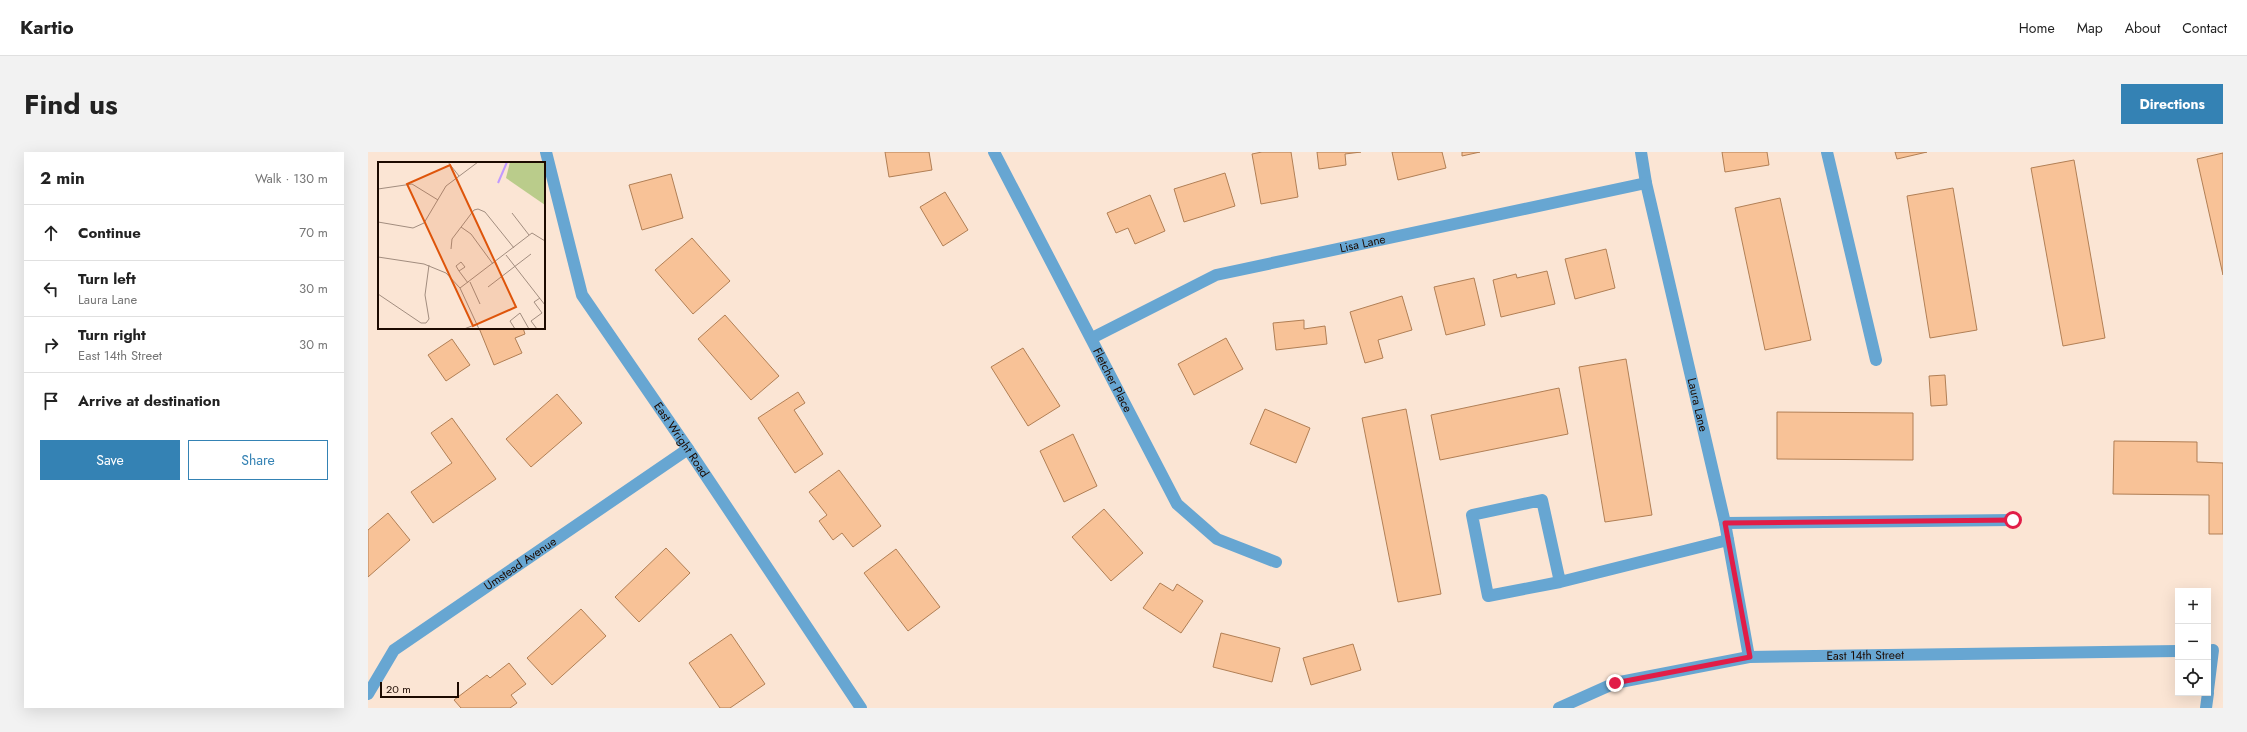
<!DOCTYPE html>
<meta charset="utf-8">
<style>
:root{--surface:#fff;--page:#f2f2f2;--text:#222;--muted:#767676;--line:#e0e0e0;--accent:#3482b4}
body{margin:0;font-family:Jost,sans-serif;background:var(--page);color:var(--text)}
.controls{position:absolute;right:12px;bottom:12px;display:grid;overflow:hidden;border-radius:0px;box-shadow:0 4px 16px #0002}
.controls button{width:36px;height:36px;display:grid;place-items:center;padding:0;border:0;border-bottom:1px solid var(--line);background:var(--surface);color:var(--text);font:20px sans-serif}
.scale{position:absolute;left:12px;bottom:10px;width:79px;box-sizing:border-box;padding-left:4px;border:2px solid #1c0a00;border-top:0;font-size:11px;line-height:14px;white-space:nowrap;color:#1c0a00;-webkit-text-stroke:3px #fbe5d4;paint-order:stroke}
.stop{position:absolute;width:12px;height:12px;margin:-9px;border:3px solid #e11d48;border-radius:50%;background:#fff}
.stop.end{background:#e11d48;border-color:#fff;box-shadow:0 1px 4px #0008}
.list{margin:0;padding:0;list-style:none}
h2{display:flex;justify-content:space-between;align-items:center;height:52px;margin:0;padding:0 16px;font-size:17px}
h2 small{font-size:13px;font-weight:400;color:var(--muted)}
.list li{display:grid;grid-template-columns:26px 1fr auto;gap:12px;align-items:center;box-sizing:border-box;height:56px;padding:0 16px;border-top:1px solid var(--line)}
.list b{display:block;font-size:15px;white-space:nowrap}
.list p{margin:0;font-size:13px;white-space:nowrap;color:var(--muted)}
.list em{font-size:13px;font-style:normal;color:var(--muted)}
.actions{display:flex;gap:8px;padding:12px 16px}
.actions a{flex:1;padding:9px 0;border:1px solid var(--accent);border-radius:0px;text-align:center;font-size:14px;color:var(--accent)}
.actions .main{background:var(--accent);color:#fff}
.icon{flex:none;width:22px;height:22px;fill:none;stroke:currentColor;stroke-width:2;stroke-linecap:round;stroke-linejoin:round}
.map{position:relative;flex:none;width:1855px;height:556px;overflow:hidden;border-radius:0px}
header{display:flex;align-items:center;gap:24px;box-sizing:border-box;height:56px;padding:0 20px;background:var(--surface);border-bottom:1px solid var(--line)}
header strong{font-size:19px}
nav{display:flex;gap:22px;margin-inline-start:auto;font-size:14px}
.intro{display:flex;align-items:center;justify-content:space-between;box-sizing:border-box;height:96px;padding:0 24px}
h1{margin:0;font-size:28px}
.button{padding:10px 18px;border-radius:0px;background:var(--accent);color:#fff;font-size:14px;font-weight:700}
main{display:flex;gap:24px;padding:0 24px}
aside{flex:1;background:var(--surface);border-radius:0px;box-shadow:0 4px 16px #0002}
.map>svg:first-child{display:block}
.building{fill:#f8c297;stroke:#b17f55}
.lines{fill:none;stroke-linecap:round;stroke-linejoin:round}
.minor{stroke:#67a6d2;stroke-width:12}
.route{stroke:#e11d48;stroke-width:5}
.labels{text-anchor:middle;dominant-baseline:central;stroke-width:3.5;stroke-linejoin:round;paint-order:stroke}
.street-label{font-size:12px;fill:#1c0a00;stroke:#fbe5d4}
.inset-river{fill:none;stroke:#c19aff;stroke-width:2}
.inset-road{fill:none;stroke:#a28d7f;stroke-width:1}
.view{fill:#de550b;fill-opacity:0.15;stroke:#de550b;stroke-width:2}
.inset-edge{fill:none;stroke:#1c0a00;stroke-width:2}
</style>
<header>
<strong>Kartio</strong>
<nav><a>Home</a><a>Map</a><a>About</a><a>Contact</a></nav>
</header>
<div class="intro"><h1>Find us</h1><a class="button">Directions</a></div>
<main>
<aside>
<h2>2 min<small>Walk · 130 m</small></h2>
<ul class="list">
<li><svg class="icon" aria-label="ahead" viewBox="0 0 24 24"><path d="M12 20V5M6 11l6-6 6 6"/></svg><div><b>Continue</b></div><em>70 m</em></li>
<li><svg class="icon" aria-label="left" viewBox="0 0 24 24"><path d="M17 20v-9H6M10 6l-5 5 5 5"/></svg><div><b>Turn left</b><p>Laura Lane</p></div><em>30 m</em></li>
<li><svg class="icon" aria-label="right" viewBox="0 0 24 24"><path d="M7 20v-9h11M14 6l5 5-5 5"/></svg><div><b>Turn right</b><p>East 14th Street</p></div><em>30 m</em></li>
<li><svg class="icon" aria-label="arrive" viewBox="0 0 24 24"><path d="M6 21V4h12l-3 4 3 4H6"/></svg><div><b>Arrive at destination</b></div></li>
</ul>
<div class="actions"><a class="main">Save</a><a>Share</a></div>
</aside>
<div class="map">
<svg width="1855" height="556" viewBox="0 0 1855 556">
<rect width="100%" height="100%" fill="#fbe5d4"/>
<path class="building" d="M 517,0 L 561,0 L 564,18 L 521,25 Z
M 894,0 L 923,0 L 930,45 L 893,52 L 884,2 Z
M 949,0 L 993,0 L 977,2 L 978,13 L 951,17 Z
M 1024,0 L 1074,0 L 1078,16 L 1030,28 Z
M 1094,0 L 1112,0 L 1094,4 Z
M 1354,0 L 1399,0 L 1401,13 L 1357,20 Z
M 1527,0 L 1559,0 L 1529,7 Z
M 1855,1 L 1855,123 L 1829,7 Z
M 1706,8 L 1737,186 L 1695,194 L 1663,16 Z
M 857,21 L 867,54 L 816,70 L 806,37 Z
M 303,22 L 315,66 L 274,78 L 261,33 Z
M 1585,36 L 1609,178 L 1562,186 L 1539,44 Z
M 577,40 L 600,78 L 575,94 L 552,55 Z
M 782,43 L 797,79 L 767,92 L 760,76 L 748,81 L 739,61 Z
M 1412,46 L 1443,188 L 1397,198 L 1367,56 Z
M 324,86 L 362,129 L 325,162 L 287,118 Z
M 1238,97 L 1247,136 L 1207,147 L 1197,107 Z
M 1179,119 L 1187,152 L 1133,165 L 1125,128 L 1148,122 L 1149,126 Z
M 1106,126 L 1117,173 L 1078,183 L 1066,135 Z
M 1034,144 L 1044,178 L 1010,188 L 1015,206 L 997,211 L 982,160 Z
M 357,163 L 411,224 L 383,248 L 330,187 Z
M 936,168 L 936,177 L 957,174 L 959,192 L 908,198 L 905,171 Z
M 111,176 L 155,176 L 157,182 L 147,186 L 154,201 L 126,213 Z
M 858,186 L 875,217 L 826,243 L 810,212 Z
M 84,187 L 102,213 L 78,229 L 60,203 Z
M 655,196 L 692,254 L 660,274 L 623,215 Z
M 1258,207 L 1284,363 L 1237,370 L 1211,215 Z
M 1577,223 L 1579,253 L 1563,254 L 1561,224 Z
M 1191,236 L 1200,282 L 1072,308 L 1063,263 Z
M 430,240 L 437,251 L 426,258 L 455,302 L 427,321 L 390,266 Z
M 189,242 L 214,271 L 163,315 L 138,287 Z
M 897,257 L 942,276 L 928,311 L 882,292 Z
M 1038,257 L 1073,442 L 1030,450 L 994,266 Z
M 1409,260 L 1545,261 L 1545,308 L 1409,307 Z
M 84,266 L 128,327 L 65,371 L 43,340 L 84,311 L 63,281 Z
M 705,282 L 729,334 L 696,350 L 672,299 Z
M 1746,289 L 1829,290 L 1829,310 L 1855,311 L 1855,382 L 1841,382 L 1841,343 L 1745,342 Z
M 471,318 L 513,374 L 485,395 L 474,381 L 465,388 L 451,369 L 459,363 L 441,340 Z
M 736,357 L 775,401 L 743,429 L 704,385 Z
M 20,361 L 42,388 L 0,425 L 0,378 Z
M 298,396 L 322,421 L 271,470 L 247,445 Z
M 528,397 L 572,455 L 540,479 L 496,421 Z
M 792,431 L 805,439 L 809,432 L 835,449 L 813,481 L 775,456 Z
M 213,457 L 238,484 L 184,533 L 159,506 Z
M 853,481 L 912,496 L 904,530 L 845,515 Z
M 363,482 L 397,532 L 362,556 L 352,556 L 321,511 Z
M 985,492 L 993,518 L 943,533 L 935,506 Z
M 141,511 L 158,532 L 143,543 L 149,551 L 142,556 L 93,556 L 86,548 L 119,523 L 122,526 Z"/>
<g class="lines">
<g class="minor">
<path id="s1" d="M 178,0 L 214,143 L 320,297 L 493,556"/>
<path id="s2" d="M 626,0 L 809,352 L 849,387 L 908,410"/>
<path id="s3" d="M 1273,0 L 1278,31 L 1357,371 L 1381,505"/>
<path d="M 1459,0 L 1508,208"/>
<path id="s4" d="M 724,186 L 848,123 L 1278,31"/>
<path d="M 1357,371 L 1645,368"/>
<path d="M 1192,430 L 1120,444 L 1104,363 L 1174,348 L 1192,430 L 1360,388"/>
<path d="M 1840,538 L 1845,498"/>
<path id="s5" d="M 0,542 L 26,498 L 320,297"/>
<path id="s6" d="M 1191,556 L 1247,531 L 1381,505 L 1810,499"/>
<path d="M 1838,556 L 1840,541"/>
</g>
</g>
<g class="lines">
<path class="route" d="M 1247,531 L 1382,505 L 1357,371 L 1645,368"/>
</g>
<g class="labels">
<g class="street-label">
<text stroke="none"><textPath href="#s4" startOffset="289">Lisa Lane</textPath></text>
<text stroke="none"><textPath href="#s2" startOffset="257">Fletcher Place</textPath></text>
<text stroke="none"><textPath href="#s3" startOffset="259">Laura Lane</textPath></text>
<text stroke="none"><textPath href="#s1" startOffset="323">East Wright Road</textPath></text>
<text stroke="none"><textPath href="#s5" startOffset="204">Umstead Avenue</textPath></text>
<text stroke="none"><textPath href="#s6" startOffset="314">East 14th Street</textPath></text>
</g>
</g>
<g transform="translate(10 10)">
<rect width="167" height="167" fill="#fbe5d4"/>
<path d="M 132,0 L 167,0 L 167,43 L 128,16 Z" fill="#bacc8b"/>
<path class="inset-river" d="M 120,21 L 129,0"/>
<path class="inset-road" d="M 70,0 L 81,14M 0,27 L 34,22 L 60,38M 134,51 L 151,73M 0,60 L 35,66 L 46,61 L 68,24 L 100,0M 83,65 L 93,72 L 115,102M 73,87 L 74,77 L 96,48 L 100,47 L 107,50 L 136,86M 128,93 L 167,143M 0,95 L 46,102 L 68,111 L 82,126 L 101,167M 81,109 L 78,104 L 83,100 L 87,105 L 81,109 L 90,121M 92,120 L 102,142M 110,125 L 153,92M 82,126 L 154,71 L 167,79M 0,132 L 43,161 L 48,161 L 51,157 L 47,133 L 51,103M 86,167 L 99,162M 137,167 L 132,159 L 142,151 L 151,167M 159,167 L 153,159 L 164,151 L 156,140 L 162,136"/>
<path class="view" d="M 72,3 L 138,145 L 95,164 L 29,22 Z"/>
<rect width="167" height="167" class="inset-edge"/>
</g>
</svg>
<div class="controls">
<button>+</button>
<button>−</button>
<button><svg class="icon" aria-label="locate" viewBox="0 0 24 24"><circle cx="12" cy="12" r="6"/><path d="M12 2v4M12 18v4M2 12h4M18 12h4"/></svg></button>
</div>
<div class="scale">20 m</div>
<div class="stop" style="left:1645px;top:368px"></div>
<div class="stop end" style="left:1247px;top:531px"></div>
</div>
</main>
